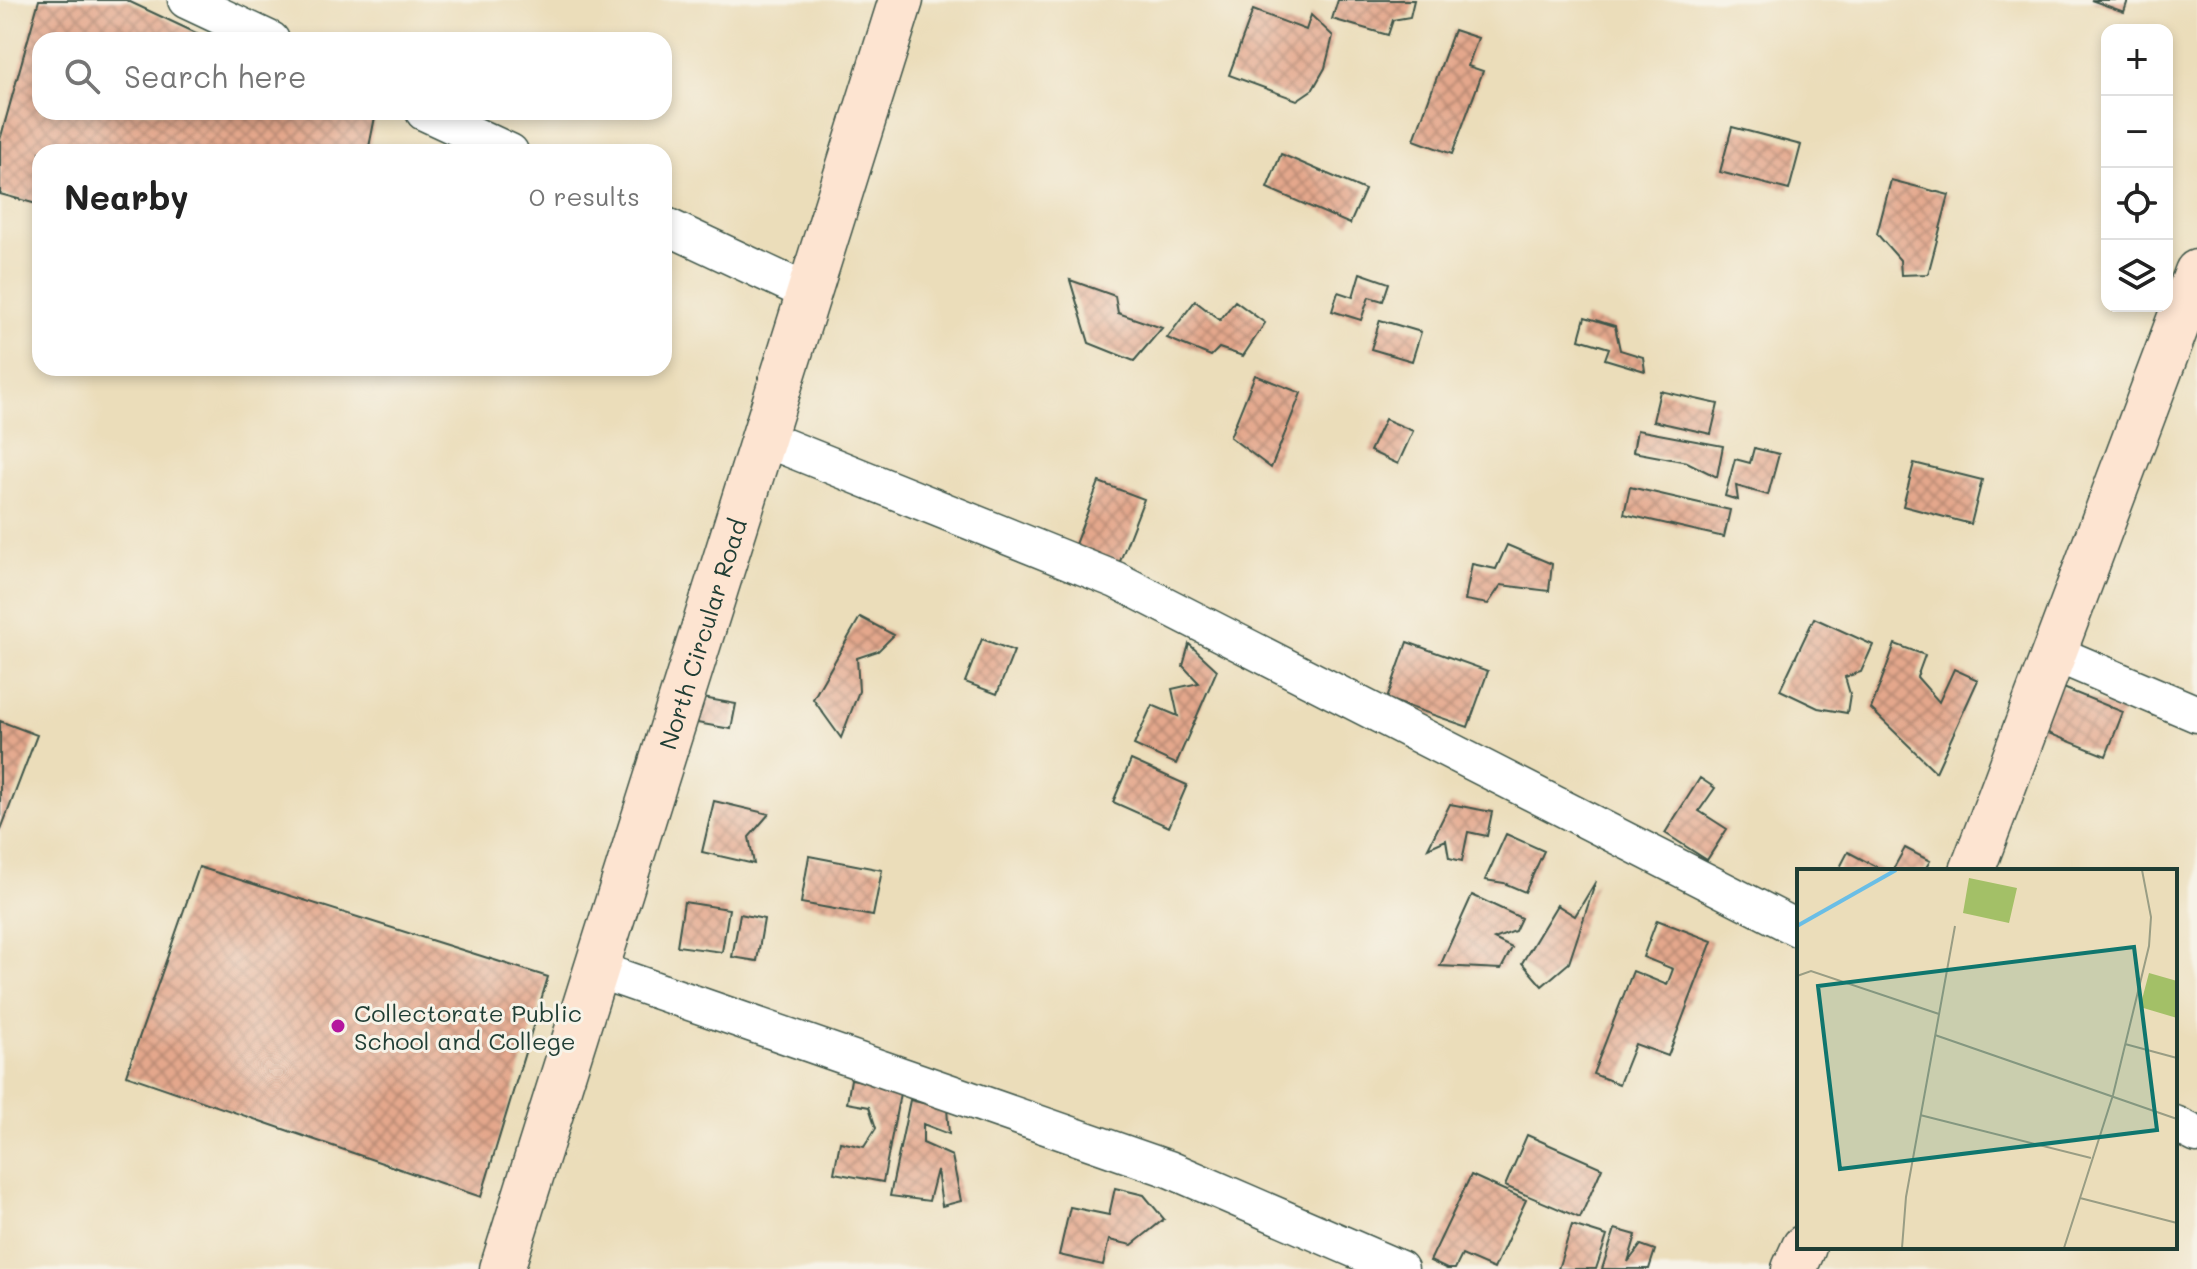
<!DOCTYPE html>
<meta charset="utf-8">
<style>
:root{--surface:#fff;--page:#f2f2f2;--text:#222;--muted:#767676;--line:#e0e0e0}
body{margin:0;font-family:Mali,sans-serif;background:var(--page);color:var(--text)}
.controls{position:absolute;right:24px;top:24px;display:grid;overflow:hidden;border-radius:16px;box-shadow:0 4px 12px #0003}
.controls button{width:72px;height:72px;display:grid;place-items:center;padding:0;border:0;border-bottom:2px solid var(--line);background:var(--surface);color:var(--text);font:40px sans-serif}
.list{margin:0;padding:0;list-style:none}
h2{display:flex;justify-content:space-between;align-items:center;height:104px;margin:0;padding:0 32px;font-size:34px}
h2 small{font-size:26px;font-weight:400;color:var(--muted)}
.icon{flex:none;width:44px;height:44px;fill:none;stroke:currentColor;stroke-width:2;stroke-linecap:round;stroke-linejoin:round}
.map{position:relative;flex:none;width:2197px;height:1269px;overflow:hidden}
.search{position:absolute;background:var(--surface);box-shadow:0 4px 12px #0003;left:32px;top:32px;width:640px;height:88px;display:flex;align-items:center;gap:20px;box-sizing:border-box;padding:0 28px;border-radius:24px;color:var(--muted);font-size:30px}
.panel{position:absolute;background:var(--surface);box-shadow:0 4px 12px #0003;left:32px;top:144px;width:640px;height:232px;border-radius:24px}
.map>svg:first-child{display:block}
.building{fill:url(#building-cross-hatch)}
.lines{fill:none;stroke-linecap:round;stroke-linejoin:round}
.street-casing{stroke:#3e5548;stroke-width:39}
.secondary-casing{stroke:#3e5548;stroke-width:47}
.street{stroke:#fff;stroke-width:36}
.secondary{stroke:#fde4d1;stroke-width:44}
.poi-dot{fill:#b5179e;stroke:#f7f3e8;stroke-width:3}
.labels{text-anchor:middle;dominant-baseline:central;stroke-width:6;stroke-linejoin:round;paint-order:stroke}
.street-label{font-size:24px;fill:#1f3d34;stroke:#f7f3e8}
.poi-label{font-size:24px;fill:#1f3d34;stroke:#f7f3e8;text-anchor:start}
.inset-river{fill:none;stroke:#6abee6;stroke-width:4}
.inset-road{fill:none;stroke:#999d84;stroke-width:2}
.view{fill:#0f766e;fill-opacity:0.15;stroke:#0f766e;stroke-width:4}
.inset-edge{fill:none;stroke:#1f3d34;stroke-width:4}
</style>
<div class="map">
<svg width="2197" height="1269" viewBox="0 0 2197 1269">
<defs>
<pattern id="building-cross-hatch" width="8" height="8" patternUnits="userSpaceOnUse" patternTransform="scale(2)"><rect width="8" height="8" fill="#e4a78c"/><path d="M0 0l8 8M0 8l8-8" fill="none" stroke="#b88973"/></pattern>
</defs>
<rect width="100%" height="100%" fill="#f7f3e8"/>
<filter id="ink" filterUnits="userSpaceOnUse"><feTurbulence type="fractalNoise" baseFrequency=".0125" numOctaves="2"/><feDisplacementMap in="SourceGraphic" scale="16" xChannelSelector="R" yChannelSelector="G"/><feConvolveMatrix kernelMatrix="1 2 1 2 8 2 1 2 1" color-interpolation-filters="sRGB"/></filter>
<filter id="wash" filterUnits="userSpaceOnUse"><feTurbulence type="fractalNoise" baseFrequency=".006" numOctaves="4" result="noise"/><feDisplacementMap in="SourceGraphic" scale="32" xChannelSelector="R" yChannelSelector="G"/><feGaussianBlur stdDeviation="1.8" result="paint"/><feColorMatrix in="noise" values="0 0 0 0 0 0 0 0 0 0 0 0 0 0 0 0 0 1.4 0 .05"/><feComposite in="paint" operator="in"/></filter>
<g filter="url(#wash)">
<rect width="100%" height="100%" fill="#ebddba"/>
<g id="blocks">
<path class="building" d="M 39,0 L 126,0 L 211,40 L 40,40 L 40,112 L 365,112 L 375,117 L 368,152 L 40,152 L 40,205 L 0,194 L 0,140 Z
M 1338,0 L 1414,0 L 1410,17 L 1393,20 L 1388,35 L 1332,19 Z
M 2091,0 L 2128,0 L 2124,12 Z
M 1253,10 L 1306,30 L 1311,15 L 1333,36 L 1325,68 L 1313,89 L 1297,100 L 1229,75 Z
M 1454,30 L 1478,38 L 1468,66 L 1483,71 L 1452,154 L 1414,140 Z
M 1732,127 L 1801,145 L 1789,190 L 1720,172 Z
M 1281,154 L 1365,190 L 1350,224 L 1267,188 Z
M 1891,180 L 1949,195 L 1928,274 L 1901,275 L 1900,260 L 1877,234 Z
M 1360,273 L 1389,283 L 1383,301 L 1369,297 L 1361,320 L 1332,311 L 1338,292 L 1353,297 Z
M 1070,280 L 1115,296 L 1118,313 L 1162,328 L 1134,361 L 1089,343 Z
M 1195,301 L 1220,320 L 1235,301 L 1265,323 L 1243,356 L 1219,348 L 1211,356 L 1167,338 Z
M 1585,317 L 1615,326 L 1620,350 L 1643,357 L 1645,371 L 1605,359 L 1609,348 L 1579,339 Z
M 1380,320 L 1421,332 L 1412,361 L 1371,349 Z
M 1255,375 L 1301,393 L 1271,468 L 1230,437 Z
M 1660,391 L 1718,404 L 1711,434 L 1653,421 Z
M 1385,419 L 1413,431 L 1398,464 L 1370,451 Z
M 1637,430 L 1723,446 L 1717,477 L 1687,462 L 1633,452 Z
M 1754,448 L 1779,454 L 1768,495 L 1736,486 L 1738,500 L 1725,496 L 1735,459 L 1750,463 Z
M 1914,463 L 1982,480 L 1971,524 L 1903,506 Z
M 1099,482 L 1144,499 L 1119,564 L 1074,547 Z
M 1630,487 L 1730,510 L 1724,537 L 1624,514 Z
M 1507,545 L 1552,564 L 1549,591 L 1501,585 L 1488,604 L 1465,600 L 1472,564 L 1496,569 Z
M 860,617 L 894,635 L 878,651 L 857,658 L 859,691 L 841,738 L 813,699 Z
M 1814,618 L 1873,645 L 1861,672 L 1845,677 L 1850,694 L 1847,713 L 1818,708 L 1780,690 Z
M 982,639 L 1014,651 L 997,694 L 965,682 Z
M 1407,642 L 1488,671 L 1468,727 L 1387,699 Z
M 1189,644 L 1217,670 L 1176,764 L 1134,745 L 1152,705 L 1178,716 L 1172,689 L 1199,683 L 1183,666 Z
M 1895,644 L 1925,655 L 1917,677 L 1939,702 L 1954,669 L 1978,680 L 1936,772 L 1871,709 Z
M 2051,683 L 2123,712 L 2106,756 L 2033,727 Z
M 703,698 L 736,704 L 731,729 L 697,723 Z
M 0,721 L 37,735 L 0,832 Z
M 1131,760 L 1187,785 L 1169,827 L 1113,802 Z
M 1700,778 L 1715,788 L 1699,811 L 1727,829 L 1707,860 L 1665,833 Z
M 714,801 L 769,814 L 749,837 L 754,864 L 702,852 Z
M 1450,804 L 1492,812 L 1487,836 L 1468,832 L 1462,861 L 1449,858 L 1446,840 L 1428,848 Z
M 1506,834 L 1544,851 L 1525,892 L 1504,883 L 1485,880 Z
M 1905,848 L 1930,861 L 1924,871 L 1892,871 Z
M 1848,852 L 1884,871 L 1838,871 Z
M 809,856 L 882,870 L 873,916 L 801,903 Z
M 199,867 L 548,977 L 481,1197 L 126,1075 Z
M 1596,881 L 1569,963 L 1542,986 L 1522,963 L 1557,905 L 1575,916 Z
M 1472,895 L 1521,918 L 1515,931 L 1494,939 L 1512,948 L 1501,969 L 1440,966 Z
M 684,902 L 729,909 L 722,952 L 677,946 Z
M 740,914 L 764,919 L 757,961 L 732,957 Z
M 1657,920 L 1712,941 L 1668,1056 L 1635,1044 L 1619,1084 L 1593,1074 L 1633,971 L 1667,985 L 1673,969 L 1643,957 Z
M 851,1079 L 901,1088 L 883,1182 L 834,1173 L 840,1142 L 864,1147 L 876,1128 L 869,1107 L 847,1103 Z
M 910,1100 L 947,1109 L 949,1134 L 923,1124 L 923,1143 L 952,1156 L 961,1201 L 942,1206 L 937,1170 L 929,1201 L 890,1196 Z
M 1527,1135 L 1602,1168 L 1580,1218 L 1505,1186 Z
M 1471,1175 L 1526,1200 L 1494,1269 L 1462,1255 L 1455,1269 L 1447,1269 L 1430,1261 Z
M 1115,1188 L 1144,1195 L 1164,1219 L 1132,1245 L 1109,1240 L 1103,1265 L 1059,1255 L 1070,1207 L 1109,1215 Z
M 1572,1225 L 1607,1236 L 1596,1269 L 1558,1269 Z
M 1615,1229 L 1636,1235 L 1628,1262 L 1641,1245 L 1655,1250 L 1649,1269 L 1602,1269 Z"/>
</g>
</g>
<g filter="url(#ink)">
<use href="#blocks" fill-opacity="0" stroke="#3e5548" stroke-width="2"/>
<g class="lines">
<defs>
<path id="street" d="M 186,0 L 271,40
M 424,112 L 510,152
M 664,225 L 809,293
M 763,438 L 1116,580 L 1799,929
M 2054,653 L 2197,714
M 595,969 L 1169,1169 L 1400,1269
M 2175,1124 L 2197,1135"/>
<g id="secondary">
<path d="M 1972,871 L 2197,272"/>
<path id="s1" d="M 502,1269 L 901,0"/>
<path d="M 1794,1269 L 1804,1247"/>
</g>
</defs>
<use href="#street" class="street-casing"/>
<use href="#secondary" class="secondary-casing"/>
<use href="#street" class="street"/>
<use href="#secondary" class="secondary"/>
</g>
</g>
<circle class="poi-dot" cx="338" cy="1026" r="8"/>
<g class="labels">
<g class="street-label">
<text stroke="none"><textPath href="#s1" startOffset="666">North Circular Road</textPath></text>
</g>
<g class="poi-label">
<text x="354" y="1012">Collectorate Public<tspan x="354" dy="28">School and College</tspan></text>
</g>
</g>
<g transform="translate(1797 869)">
<rect width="380" height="380" fill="#ebddba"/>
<path d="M 172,9 L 220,19 L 212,54 L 166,44 ZM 352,104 L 380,112 L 380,149 L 343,138 Z" fill="#a3c067"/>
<path class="inset-river" d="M 0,57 L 99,1"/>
<path class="inset-road" d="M 0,107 L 14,102 L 142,145M 138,166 L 380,250M 328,175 L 380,189M 123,246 L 294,289M 283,329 L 380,354M 105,379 L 109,328 L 158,57M 267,379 L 316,226 L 352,77 L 354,48 L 345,1"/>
<path class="view" d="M 337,78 L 360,261 L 43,300 L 21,117 Z"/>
<rect width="380" height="380" class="inset-edge"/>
</g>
</svg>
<div class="controls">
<button>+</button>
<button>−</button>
<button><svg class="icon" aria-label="locate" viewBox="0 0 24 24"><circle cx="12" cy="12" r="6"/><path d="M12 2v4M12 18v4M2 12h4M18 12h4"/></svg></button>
<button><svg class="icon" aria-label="layers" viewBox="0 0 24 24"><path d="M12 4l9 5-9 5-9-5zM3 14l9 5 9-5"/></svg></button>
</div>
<div class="search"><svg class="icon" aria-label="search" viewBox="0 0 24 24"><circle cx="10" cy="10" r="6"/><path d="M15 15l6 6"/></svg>Search here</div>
<section class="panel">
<h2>Nearby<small>0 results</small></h2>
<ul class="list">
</ul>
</section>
</div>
